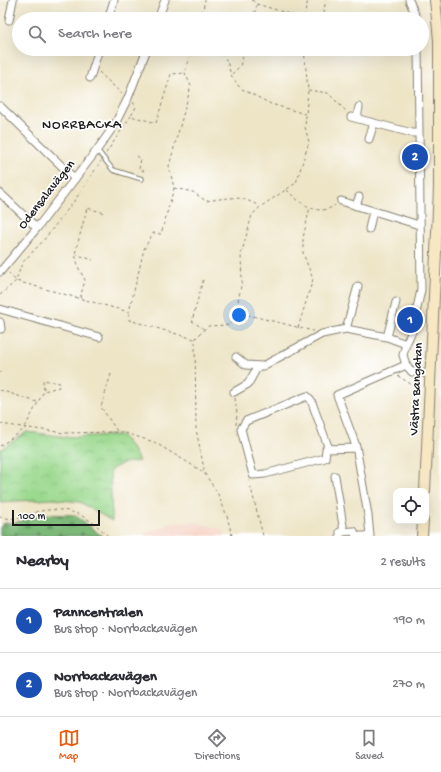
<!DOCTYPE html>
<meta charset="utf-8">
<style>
:root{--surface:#fff;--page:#f7f7f7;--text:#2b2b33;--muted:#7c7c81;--line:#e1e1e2;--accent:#ea580c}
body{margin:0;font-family:"Gochi Hand",sans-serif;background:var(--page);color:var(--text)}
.controls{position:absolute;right:12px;bottom:12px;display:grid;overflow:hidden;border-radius:8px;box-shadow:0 4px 16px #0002}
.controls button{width:36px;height:36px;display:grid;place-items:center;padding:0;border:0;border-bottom:1px solid var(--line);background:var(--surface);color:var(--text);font:20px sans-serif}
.scale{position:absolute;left:12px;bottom:10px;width:88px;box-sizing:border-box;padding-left:4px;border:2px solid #1c1c1c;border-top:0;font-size:11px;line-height:14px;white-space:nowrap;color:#1c1c1c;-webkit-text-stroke:3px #fff;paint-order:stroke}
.you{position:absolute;left:239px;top:315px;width:14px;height:14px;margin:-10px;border:3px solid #fff;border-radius:50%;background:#1a73e8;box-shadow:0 0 0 6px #1a73e833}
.badge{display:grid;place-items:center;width:26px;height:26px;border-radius:50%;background:var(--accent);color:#fff;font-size:13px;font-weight:700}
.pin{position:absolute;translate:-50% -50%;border:2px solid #fff;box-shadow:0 1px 4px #0006}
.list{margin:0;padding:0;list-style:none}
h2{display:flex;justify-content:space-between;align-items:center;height:52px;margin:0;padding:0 16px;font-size:17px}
h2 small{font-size:13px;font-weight:400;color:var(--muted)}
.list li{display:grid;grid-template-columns:26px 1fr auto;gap:12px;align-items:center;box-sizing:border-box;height:64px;padding:0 16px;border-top:1px solid var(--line)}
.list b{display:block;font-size:15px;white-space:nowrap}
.list p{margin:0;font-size:13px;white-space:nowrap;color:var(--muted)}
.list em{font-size:13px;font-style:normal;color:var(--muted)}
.icon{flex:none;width:22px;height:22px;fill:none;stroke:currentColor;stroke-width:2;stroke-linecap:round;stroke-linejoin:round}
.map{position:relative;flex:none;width:441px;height:536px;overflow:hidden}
.search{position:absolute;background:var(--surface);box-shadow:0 4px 16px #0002;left:12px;right:12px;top:12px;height:44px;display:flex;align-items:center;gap:10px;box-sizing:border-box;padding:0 14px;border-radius:22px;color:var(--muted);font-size:15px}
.sheet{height:180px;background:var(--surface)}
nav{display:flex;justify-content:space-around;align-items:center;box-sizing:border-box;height:56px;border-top:1px solid var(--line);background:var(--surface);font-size:11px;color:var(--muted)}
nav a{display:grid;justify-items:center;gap:2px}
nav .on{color:var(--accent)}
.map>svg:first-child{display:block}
.built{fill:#f5d2c3}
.forest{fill:url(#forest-firs);stroke:#4c6a4a}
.park{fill:url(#park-crowns);stroke:#5b7a54}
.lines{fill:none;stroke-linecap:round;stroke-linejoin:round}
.lane-casing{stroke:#858072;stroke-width:5.5}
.street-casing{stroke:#858072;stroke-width:9}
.secondary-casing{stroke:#858072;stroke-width:12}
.path{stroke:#858072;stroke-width:1;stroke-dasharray:3 3;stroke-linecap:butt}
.lane{stroke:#fff;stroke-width:3.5}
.street{stroke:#fff;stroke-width:7}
.secondary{stroke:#f7e8c3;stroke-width:10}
.labels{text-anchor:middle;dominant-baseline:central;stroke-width:3.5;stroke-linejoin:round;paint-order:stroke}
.street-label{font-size:13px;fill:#1c1c1c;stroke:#fff}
.neighbourhood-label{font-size:14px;letter-spacing:1px;fill:#1c1c1c;stroke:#fff}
</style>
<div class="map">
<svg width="441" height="536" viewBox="0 0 441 536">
<defs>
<pattern id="forest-firs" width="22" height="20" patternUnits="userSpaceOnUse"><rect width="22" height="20" fill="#7bb878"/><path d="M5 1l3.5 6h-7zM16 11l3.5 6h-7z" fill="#649562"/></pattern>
<pattern id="park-crowns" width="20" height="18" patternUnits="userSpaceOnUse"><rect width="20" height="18" fill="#9ad88c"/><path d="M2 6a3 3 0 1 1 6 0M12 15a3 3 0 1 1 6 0" fill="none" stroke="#84b978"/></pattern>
</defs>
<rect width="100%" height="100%" fill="#fff"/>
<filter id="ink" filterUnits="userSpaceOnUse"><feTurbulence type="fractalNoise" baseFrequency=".025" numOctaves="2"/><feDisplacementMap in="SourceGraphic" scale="8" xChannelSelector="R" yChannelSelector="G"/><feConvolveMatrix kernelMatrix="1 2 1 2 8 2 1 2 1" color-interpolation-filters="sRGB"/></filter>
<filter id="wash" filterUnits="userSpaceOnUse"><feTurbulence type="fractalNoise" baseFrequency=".012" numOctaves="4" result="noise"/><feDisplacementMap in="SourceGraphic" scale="16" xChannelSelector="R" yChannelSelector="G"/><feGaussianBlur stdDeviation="0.9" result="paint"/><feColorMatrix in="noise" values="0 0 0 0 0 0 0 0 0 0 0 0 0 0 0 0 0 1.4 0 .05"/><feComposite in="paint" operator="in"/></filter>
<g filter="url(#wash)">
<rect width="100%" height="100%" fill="#eee5c7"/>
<path class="built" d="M 194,522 L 221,529 L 226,536 L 140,536 L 171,524 Z"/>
<path class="forest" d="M 42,514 L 75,515 L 102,536 L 0,536 L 0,527 L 4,523 L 14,523 Z"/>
<path class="park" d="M 27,432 L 67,437 L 121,435 L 133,450 L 139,461 L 123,463 L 110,470 L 112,521 L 80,502 L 53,499 L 0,502 L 0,450 Z"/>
</g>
<g filter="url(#ink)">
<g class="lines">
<defs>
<path id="lane" d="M 97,150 L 113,170 L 142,179"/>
<path id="street" d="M 409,0 L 417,19
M 108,19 L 114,0
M 158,19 L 165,0
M 9,20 L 13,0
M 418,49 L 421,290 L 412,331 L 406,344 L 403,355 L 406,365 L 412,372 L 431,374
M 90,78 L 99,49
M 0,106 L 75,179
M 351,117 L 412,133 L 419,133
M 357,118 L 359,107
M 369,139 L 374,123
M 0,193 L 37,228
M 341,201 L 419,225
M 356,206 L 359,197
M 369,229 L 373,211
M 0,272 L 37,228 L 97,150 L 114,126 L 128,98 L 147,49
M 0,309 L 99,337
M 0,322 L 1,329
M 346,329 L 358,286
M 387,337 L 396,302
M 236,357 L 246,365 L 263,366 L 322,334 L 346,329 L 387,337 L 406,344
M 234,392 L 248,384 L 258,366
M 329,449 L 311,400 L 307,396 L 246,421 L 241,429 L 253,475 L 265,474 L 325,458 L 326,449 L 356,448
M 335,476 L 344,532
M 340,536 L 340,532 L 354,531 L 356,536 L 370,536
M 370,536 L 368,515 L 356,446 L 337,395 L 406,365"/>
<path id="secondary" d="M 425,491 L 439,188 L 439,40 L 435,0
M 422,536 L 423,521"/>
</defs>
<use href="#lane" class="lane-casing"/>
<use href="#street" class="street-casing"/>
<use href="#secondary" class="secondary-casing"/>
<path class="path" d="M 252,0 L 257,4 L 306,19
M 304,17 L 308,0
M 201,19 L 205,0
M 253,19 L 257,4
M 325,19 L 324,9 L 326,0
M 217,49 L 227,61 L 231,75 L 240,88 L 271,104 L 305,114
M 99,72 L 122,94
M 232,74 L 240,66 L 245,49
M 308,90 L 328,93 L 347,112
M 133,102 L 136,107 L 131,116 L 156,123 L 171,74 L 184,73
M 106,153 L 131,116
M 137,156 L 141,159 L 139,169 L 144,171
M 174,188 L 193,192 L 206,201 C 229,198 238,194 259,206
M 287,190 C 299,203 319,218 335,205
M 75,254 L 93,260
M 9,273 L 16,281 L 129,312 L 144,249 L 153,233 L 161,234 L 174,188 L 169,166 L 191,86 L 185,73 L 192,49
M 203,280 L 192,321 L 204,329
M 0,295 L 16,281 L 22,263 L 43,241 L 75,200 L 101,161
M 80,298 L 85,280 L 79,269 L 75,254 L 87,208 L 105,213
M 236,312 L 313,331
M 129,313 L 129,320 L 194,339
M 298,328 L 313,279 L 303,253 L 303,238 L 310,207
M 0,372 L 0,373
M 111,374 L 101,407 L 117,431
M 398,376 L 417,388 L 421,396
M 0,390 L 37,402
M 235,398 L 237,414 L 236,425
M 0,424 L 65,433 L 122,432 L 154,442 L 205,473
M 25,427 L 44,391 L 59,387 L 60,383 L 43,380 L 44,391
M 0,446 L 26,428
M 249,480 L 263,536
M 0,517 C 18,521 20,516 36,512 C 67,505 86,514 108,536
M 232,536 L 227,516 L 217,492 L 205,474 L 196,429 L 195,339 L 208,326 L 230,325 L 236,312 L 242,281 L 241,255 L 252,215 L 260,207 L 296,183 L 309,142 L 305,127 L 308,90 L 304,49"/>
<use href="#lane" class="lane"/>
<use href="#street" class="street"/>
<use href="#secondary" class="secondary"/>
</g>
</g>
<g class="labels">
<g class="street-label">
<text transform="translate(47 195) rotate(-52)">Odensalavägen</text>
<text transform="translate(417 389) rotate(-87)">Västra Bangatan</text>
</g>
<g class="neighbourhood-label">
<text x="82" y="125">NORRBACKA</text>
</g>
</g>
</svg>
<div class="controls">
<button><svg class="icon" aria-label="locate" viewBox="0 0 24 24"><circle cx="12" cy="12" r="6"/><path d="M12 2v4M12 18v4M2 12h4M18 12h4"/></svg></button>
</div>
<div class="scale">100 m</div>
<div class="you"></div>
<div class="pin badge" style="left:410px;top:320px;background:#1a4fb4">1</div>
<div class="pin badge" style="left:415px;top:157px;background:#1a4fb4">2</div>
<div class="search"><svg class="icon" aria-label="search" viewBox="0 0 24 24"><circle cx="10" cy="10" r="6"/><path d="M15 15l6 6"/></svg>Search here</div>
</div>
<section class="sheet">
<h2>Nearby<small>2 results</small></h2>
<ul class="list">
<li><span class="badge" style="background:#1a4fb4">1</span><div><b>Panncentralen</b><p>Bus stop · Norrbackavägen</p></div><em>190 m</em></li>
<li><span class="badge" style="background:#1a4fb4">2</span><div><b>Norrbackavägen</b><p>Bus stop · Norrbackavägen</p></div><em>270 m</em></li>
</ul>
</section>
<nav>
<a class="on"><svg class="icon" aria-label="map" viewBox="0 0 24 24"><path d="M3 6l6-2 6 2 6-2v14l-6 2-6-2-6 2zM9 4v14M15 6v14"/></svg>Map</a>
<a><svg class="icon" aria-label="directions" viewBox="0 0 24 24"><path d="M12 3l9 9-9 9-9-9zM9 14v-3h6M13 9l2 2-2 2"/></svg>Directions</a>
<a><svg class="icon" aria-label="saved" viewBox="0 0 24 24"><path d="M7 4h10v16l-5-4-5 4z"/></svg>Saved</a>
</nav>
